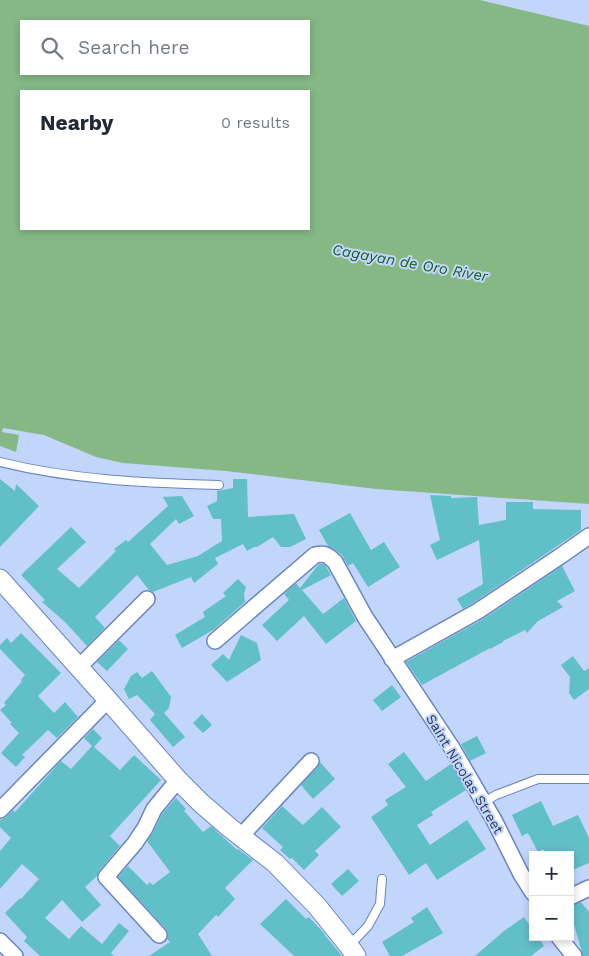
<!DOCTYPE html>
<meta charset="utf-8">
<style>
:root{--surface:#fff;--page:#f2f2f3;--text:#1f2937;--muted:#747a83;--line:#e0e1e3}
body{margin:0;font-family:"Work Sans",sans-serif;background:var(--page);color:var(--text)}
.controls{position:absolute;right:15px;bottom:15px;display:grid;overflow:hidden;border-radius:0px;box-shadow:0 2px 8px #0003}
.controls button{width:45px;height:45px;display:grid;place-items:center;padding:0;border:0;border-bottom:1px solid var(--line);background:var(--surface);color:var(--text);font:25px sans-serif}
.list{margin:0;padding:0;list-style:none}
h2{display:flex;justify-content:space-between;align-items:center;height:65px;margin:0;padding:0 20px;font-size:21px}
h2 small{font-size:16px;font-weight:400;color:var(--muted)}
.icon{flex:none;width:28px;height:28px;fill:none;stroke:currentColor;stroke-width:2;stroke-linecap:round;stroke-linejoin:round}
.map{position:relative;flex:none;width:589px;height:956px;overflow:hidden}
.search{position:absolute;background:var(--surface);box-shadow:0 2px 8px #0003;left:20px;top:20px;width:290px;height:55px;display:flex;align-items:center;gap:12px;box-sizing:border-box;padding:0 18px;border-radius:0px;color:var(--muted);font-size:19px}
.panel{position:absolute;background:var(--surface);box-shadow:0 2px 8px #0003;left:20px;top:90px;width:290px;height:140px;border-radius:0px}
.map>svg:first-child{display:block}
.water{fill:#85b885;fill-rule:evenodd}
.building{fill:#61bfc8}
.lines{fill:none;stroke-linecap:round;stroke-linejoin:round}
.service-casing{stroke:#6985c0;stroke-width:10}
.minor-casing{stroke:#6985c0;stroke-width:18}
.tertiary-casing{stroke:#6985c0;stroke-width:21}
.service{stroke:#fff;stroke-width:8}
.minor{stroke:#fff;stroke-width:15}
.tertiary{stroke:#fff;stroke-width:19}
.labels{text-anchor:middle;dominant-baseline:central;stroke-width:4;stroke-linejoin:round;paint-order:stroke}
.street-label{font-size:14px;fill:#303c56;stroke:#c2d5fb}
.water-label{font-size:15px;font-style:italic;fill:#1b6221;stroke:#c2d5fb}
</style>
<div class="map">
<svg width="589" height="956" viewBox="0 0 589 956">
<rect width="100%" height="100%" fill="#c2d5fb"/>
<path class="water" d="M 0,0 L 480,0 L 589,26 L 589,504 L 376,489 L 226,471 L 123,463 L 96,457 L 44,435 L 3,428 L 2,432 L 19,435 L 16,452 L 0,446 ZM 21,21 L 309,21 L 309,74 L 21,74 ZM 21,91 L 309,91 L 309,229 L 21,229 Z"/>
<path class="building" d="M 0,479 L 15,491 L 16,484 L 39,506 L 0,547 Z
M 233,479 L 247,479 L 248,517 L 294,514 L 306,539 L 290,547 L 281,547 L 273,537 L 257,547 L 254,547 L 247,551 L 243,544 L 215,558 L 218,564 L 194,583 L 191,577 L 153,592 L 149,590 L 137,575 L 95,617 L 105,628 L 87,646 L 65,622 L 42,602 L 45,600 L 21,575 L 71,527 L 86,542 L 57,569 L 79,588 L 116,551 L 114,549 L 126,540 L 128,542 L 168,506 L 163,497 L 182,496 L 194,516 L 179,524 L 176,519 L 150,544 L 167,565 L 198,556 L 222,541 L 221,519 L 213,519 L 207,506 L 217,501 L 217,491 L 233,488 Z
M 430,495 L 451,496 L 451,498 L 477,497 L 479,525 L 506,520 L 506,502 L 533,502 L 533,509 L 581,510 L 581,530 L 473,603 L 463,609 L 457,599 L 483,584 L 479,540 L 437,560 L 430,545 L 440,540 Z
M 350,513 L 371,550 L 384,542 L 400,567 L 368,587 L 353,563 L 348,566 L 342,555 L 334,549 L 328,546 L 319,530 Z
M 319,564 L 322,564 L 325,565 L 331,575 L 302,590 L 323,614 L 344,598 L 356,621 L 326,644 L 304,616 L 277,641 L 262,625 L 289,600 L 284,594 L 296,583 L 300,588 Z
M 562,566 L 575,591 L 557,601 L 563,607 L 538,621 L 527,633 L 525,630 L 503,641 L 503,642 L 490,649 L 490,648 L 422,685 L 406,662 L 483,619 Z
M 238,579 L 246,587 L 244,594 L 245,602 L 213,630 L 182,648 L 175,635 L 205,617 L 203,612 L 226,596 L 223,593 Z
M 21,633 L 61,673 L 38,696 L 54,713 L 65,702 L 78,717 L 57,738 L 48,730 L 22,755 L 25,757 L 16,767 L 1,753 L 19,733 L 10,724 L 12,723 L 0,710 L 6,705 L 4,703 L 22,681 L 21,680 L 25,675 L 0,649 L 0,645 L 7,638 L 11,643 Z
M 241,635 L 257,643 L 261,660 L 227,682 L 211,665 L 223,654 L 229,660 Z
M 119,640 L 128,649 L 107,671 L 97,662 Z
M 573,656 L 584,671 L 589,668 L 589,689 L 574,700 L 569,693 L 570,677 L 561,665 Z
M 152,671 L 171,697 L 169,708 L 164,713 L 185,737 L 173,747 L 150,720 L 155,714 L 137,695 L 129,699 L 124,689 L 131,676 L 137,672 L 142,678 Z
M 392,685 L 401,697 L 382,711 L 373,700 Z
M 202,714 L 212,725 L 203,733 L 193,723 Z
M 93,729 L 102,738 L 94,747 L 120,770 L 134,755 L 161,780 L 110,836 L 120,846 L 99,871 L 97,876 L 85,887 L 101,905 L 82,922 L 62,900 L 45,918 L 69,939 L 81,926 L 102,944 L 119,923 L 129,931 L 111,953 L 114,956 L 40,956 L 24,941 L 27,937 L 5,913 L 20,898 L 21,899 L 39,879 L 22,864 L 0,889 L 0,851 L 11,838 L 0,827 L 0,820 L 6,817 L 13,810 L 15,812 L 61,761 L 71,769 L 92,746 L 84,738 Z
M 477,736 L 486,753 L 470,761 L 461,744 Z
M 404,752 L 426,781 L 451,764 L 466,790 L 431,812 L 433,815 L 417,825 L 430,845 L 467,820 L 486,849 L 437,880 L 426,863 L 409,875 L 371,817 L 388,805 L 385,800 L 406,787 L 388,764 Z
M 320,762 L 335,779 L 313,799 L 301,785 L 318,767 Z
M 176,798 L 186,809 L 184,811 L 203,832 L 211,826 L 237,850 L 238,849 L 253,860 L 225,888 L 235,899 L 218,917 L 216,915 L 198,934 L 212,956 L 149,956 L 170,942 L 167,939 L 168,933 L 166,929 L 118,877 L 128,866 L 147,885 L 150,882 L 153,885 L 170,872 L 147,841 L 153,832 L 162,814 Z
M 541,801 L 553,826 L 578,815 L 589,838 L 589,863 L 570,871 L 570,855 L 546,855 L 543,849 L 538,852 L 528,833 L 522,836 L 512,815 Z
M 282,806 L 303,825 L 322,807 L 341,827 L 315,851 L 319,855 L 304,870 L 292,858 L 290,859 L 280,850 L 283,847 L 262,828 Z
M 348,869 L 359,881 L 342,896 L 331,884 Z
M 286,899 L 306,919 L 309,917 L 322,931 L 325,934 L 324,934 L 342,956 L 294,956 L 260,924 Z
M 581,902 L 589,912 L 589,956 L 583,956 L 570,910 L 570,906 Z
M 427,907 L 443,933 L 402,956 L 390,956 L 382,942 L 414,922 L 411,918 Z
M 524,917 L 533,930 L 533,937 L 538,937 L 544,946 L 531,956 L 475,956 L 504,931 Z"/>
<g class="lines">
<defs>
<path id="service" d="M 0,462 C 72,480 146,483 219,485
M 484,802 L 496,795 L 538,779 L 589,779
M 349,946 L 368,926 L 380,904 L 382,879"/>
<path id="minor" d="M 215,641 L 315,555 C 325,553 328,555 335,562 L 365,617 L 452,748 L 494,820 L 521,874 L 533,893
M 392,659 L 478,611 L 559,557 L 589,536
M 79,667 L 147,599
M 0,810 L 108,700
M 241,836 L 311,761
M 570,897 L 589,888
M 159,935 L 106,877 L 135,843 L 145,828 L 154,809 L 178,780
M 559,937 L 574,956
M 0,941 L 15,956"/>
<path id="tertiary" d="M 0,579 L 108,700 L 178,780 L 201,803 L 230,828 L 275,863 L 317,906 L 349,946 L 356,956"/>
</defs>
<use href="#service" class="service-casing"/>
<use href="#minor" class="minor-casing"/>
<use href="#tertiary" class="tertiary-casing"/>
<use href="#service" class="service"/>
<use href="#minor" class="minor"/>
<use href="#tertiary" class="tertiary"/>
</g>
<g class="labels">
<g class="street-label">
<text transform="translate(465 774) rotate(59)">Saint Nicolas Street</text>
</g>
<g class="water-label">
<text transform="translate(410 263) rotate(10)">Cagayan de Oro River</text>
</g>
</g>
</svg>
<div class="controls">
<button>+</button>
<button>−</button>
</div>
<div class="search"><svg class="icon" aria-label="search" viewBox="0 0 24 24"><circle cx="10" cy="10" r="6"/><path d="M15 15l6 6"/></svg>Search here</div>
<section class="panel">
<h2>Nearby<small>0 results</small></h2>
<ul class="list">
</ul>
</section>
</div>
